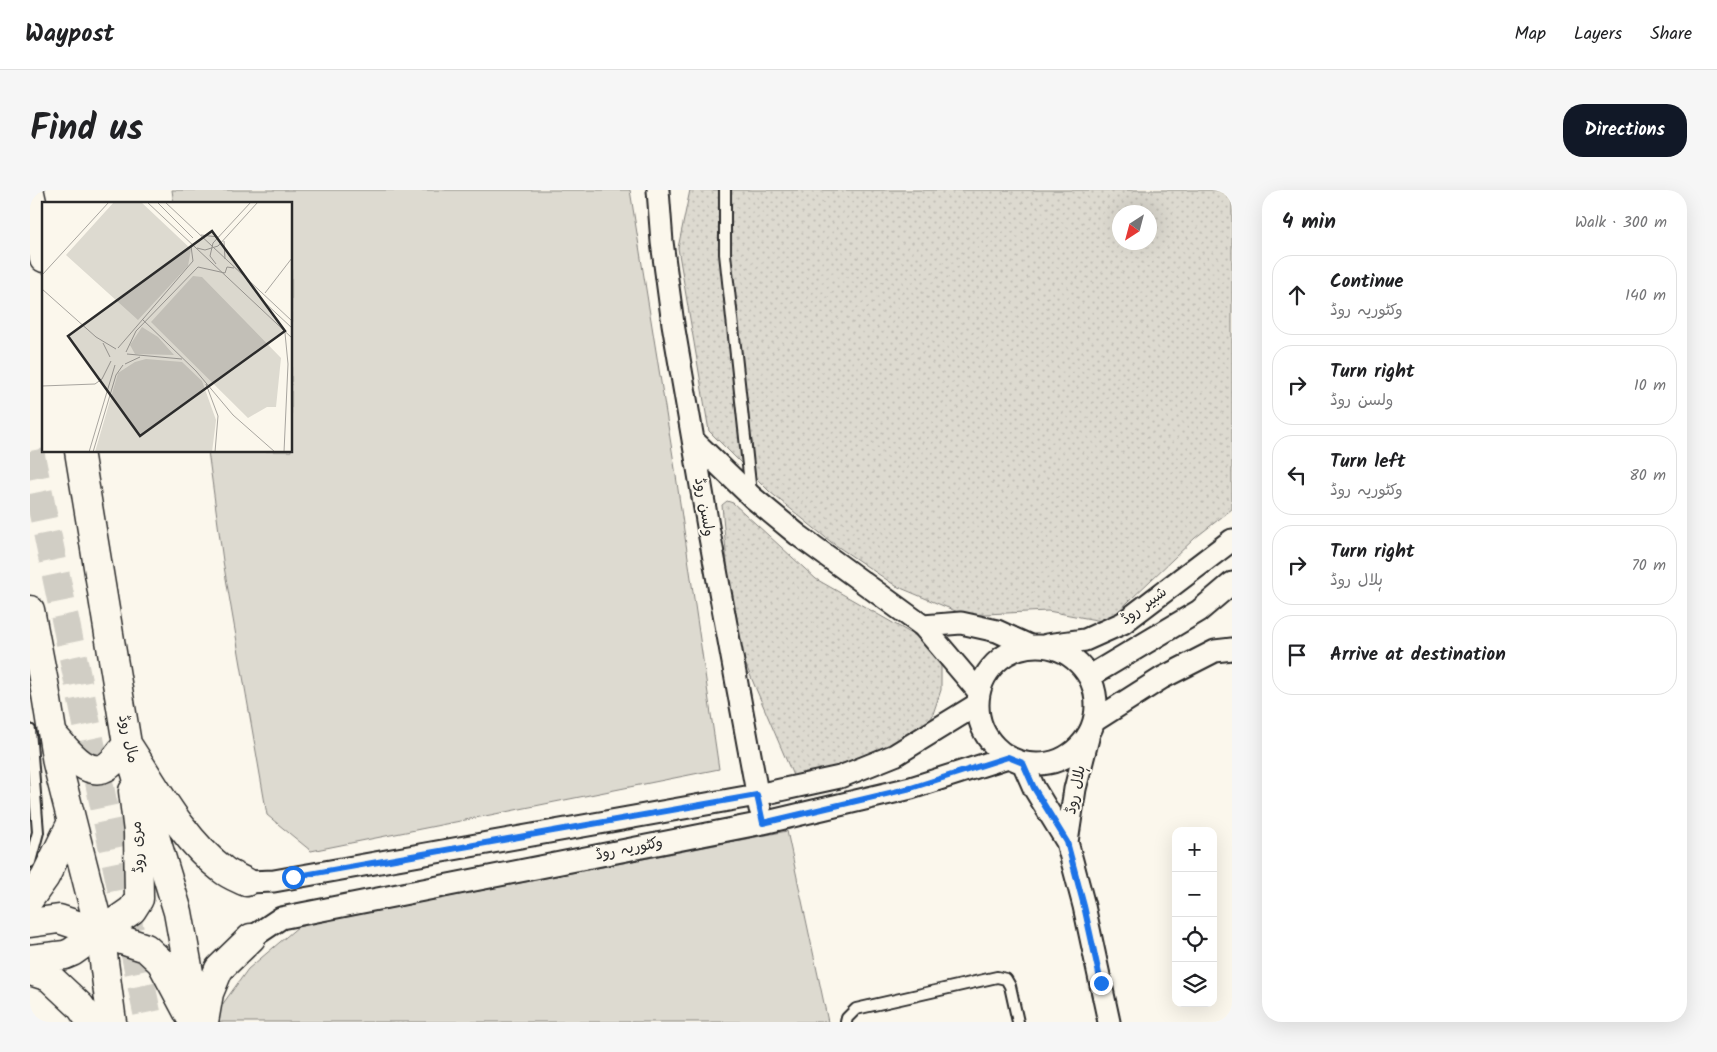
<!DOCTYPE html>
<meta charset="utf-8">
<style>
:root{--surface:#fff;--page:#f6f6f6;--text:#202124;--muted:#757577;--line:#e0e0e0;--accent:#111827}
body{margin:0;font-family:Kalam,"Playpen Sans Arabic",sans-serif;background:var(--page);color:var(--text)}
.controls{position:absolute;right:15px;bottom:15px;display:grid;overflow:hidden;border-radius:10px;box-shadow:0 5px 20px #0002}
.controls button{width:45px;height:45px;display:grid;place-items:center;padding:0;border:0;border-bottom:1px solid var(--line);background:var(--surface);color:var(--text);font:25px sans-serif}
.compass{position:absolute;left:1082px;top:15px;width:45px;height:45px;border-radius:50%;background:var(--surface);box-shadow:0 5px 20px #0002;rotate:216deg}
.stop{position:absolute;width:15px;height:15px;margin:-11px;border:4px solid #1a73e8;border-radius:50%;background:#fff}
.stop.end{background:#1a73e8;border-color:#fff;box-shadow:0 1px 5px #0008}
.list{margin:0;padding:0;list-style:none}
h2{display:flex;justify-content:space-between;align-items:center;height:65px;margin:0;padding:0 20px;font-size:21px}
h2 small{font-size:16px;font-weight:400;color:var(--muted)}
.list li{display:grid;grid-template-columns:32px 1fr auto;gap:15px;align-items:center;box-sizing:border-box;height:80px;margin:0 10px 10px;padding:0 10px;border:1px solid var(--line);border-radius:20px}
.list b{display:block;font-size:19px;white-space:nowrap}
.list p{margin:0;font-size:16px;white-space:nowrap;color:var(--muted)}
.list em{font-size:16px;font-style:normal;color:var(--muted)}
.icon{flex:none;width:28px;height:28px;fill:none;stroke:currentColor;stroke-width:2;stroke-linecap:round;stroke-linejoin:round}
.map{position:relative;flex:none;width:1202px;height:832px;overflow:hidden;border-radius:20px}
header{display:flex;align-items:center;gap:30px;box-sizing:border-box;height:70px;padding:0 25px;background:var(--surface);border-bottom:1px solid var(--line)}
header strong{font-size:24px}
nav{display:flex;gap:28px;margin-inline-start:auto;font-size:18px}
.intro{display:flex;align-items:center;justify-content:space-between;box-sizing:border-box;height:120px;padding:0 30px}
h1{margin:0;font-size:35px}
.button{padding:12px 22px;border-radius:20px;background:var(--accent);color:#fff;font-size:18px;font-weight:700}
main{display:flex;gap:30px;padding:0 30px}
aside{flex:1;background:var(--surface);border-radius:20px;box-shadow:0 5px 20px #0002}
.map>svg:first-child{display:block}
.grass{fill:url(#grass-dots);stroke:#84827e;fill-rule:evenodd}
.pitch{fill:#dddad0;stroke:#84827e}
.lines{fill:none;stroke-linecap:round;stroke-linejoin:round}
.trunk-tunnel{stroke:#d1cec5;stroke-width:28;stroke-dasharray:28 14;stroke-linecap:butt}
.service-casing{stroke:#2b2b2b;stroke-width:14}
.minor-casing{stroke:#2b2b2b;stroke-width:25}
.primary-casing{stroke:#2b2b2b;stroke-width:31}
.trunk-casing{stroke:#2b2b2b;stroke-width:31}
.service{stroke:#fbf7ec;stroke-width:10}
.minor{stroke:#fbf7ec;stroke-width:21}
.primary{stroke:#fbf7ec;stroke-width:28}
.trunk{stroke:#fbf7ec;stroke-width:28}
.route{stroke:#1a73e8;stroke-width:6}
.labels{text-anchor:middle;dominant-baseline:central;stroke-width:4;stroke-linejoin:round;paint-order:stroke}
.street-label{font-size:15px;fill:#2b2b2b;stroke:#fbf7ec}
.inset-road{fill:none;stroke:#a8a59f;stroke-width:1}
.view{fill:#2b2b2b;fill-opacity:0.15;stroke:#2b2b2b;stroke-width:2.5}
.inset-edge{fill:none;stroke:#2b2b2b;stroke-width:2.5}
</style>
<header>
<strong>Waypost</strong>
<nav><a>Map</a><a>Layers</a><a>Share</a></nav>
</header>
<div class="intro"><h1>Find us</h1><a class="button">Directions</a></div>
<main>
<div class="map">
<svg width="1202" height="832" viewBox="0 0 1202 832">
<defs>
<pattern id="grass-dots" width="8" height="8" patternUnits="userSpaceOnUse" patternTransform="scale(1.25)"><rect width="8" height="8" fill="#dddad0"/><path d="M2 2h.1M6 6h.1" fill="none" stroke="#bebbb3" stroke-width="1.8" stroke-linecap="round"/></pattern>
</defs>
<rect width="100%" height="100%" fill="#fbf7ec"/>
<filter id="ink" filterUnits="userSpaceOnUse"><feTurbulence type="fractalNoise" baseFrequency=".02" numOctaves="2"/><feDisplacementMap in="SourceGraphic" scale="10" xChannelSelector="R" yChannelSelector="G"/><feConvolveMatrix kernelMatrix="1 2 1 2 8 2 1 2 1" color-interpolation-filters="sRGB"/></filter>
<g filter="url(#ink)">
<path class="grass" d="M 660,0 L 1202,0 L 1202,319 L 1165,348 L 1077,432 L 1018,421 L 935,425 L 866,396 L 801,352 L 740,302 L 679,241 L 648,58 ZM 1090,22 L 1120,22 L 1120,52 L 1090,52 Z
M 697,311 L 703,313 L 786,389 L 891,449 L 911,468 L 911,500 L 899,536 L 867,560 L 835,566 L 793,581 L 764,588 L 715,473 L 700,407 L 692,315 Z"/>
<path class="pitch" d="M 142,0 L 600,0 L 645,279 L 689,579 L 281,661 L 237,625 L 193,371 L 178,261 L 261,261 L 261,14 L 144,14 Z
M 757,641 L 798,832 L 189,832 L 187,822 L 218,779 L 269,736 Z"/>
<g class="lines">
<path class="trunk-tunnel" d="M 0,261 L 119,832"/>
<defs>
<path id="service" d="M 695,0 L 695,64 L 721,303
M 0,540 L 8,642 L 0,672
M 816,832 L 817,828 L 826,819 L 967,787 L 976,789 L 980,796 L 988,832"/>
<path id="minor" d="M 628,0 L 632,52 L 643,134 L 679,342 L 730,619
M 663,250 L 722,307 L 768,345 L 893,436 L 949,502
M 893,436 L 931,433 L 967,441 L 1000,456
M 1017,455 L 1055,450 L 1093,433 L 1202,350
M948 515a59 59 0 1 1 118 0a59 59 0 1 1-118 0Z
M 1060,486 L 1169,421 L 1202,393
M 1066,530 L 1132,488 L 1185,461 L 1202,459
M 993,573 L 1004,598 L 1037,652 L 1054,716 L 1079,832
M 1037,652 L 1045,599 L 1058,548
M 216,692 L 244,691 L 727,605 L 810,587 L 865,565 L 948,514
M 221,748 L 251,728 L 733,633 L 881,598 L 978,567"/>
<path id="primary" d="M 0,420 L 15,498 L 27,573 L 70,742 L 82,832
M 0,708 L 15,687 L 42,632
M 0,733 L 29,729 L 116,758 L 131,772 L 163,832
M 0,769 L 35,765 L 42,762 L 102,720 L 109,709 L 108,642 L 103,601
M 0,781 L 19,787 L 50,816 L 61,832"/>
<path id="trunk" d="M 0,3 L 14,68
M 49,261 L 97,554 L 148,722 L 168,832
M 23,545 C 36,559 58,591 79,575 C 86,570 91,561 97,554 C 125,596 152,649 192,679 C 199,685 208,688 216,692
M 174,832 L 179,803 L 189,779 L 221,748"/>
</defs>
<use href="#service" class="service-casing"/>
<use href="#minor" class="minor-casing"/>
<use href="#primary" class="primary-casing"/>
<use href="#trunk" class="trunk-casing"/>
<use href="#service" class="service"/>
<use href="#minor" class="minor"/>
<use href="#primary" class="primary"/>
<use href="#trunk" class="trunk"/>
</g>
</g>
<g class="lines" filter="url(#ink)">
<path class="route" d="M 263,687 L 727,605 L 733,633 L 881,598 L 978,567 L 993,573 L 1004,598 L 1037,652 L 1054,716 L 1071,793"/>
</g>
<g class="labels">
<g class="street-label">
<text transform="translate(674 317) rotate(80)">ولسن روڈ</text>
<text transform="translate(1114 416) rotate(-36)">شبیر روڈ</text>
<text transform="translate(98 549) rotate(78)">مال روڈ</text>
<text transform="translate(1046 600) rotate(-78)">ہلال روڈ</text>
<text transform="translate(108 657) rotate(-93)">مری روڈ</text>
<text transform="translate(599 659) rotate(-11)">وکٹوریہ روڈ</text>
</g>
</g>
<g transform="translate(12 12)">
<rect width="250" height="250" fill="#fbf7ec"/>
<path d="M 100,125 L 116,135 L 132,153 L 93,152 L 88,143 ZM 104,157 L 140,160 L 160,179 L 174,218 L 170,250 L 53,250 L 76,171 L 93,160 Z" fill="#dddad0"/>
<path d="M 72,0 L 99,0 L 149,47 L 146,64 L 96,118 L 24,53 ZM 151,74 L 160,75 L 239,156 L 234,205 L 225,205 L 206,216 L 109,120 Z" fill="#dddad0"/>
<path class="inset-road" d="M 105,0 L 250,136M 115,0 L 151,36M 123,0 L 250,119M 159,33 L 176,35M 182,39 L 183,57M 149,44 L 151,59M 155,46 L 163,48 L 176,44 L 216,0M 174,62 L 168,54 L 171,41 L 209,0M 156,65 L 183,71 L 185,65 L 192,66M 0,73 L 67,0M 0,87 L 54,135 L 74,147M 223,91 L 250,56M 220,98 L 250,126M 100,117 L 154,169 L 191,213 L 233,250M 61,141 L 68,155M 76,146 L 151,59M 84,150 L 94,129 L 156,65M 85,152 L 140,157M 83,162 L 98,155M 164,182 L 176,214 L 173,250M 0,184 L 53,182 L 60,177 L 69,159M 47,250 L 73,163M 51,250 L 74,173 L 81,163M 242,250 L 246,162 L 243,131"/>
<path class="view" d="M 170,29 L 243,129 L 98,234 L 26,134 Z"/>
<rect width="250" height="250" class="inset-edge"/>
</g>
</svg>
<div class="controls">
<button>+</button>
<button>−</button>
<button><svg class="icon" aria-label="locate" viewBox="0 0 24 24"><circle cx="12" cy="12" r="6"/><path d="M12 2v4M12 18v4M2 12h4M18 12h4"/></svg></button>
<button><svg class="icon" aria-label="layers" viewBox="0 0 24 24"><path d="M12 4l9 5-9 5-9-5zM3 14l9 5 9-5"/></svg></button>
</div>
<svg class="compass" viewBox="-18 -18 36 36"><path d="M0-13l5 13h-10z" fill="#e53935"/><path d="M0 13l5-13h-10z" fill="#757577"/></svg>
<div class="stop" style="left:263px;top:687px"></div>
<div class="stop end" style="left:1071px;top:793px"></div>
</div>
<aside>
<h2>4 min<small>Walk · 300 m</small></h2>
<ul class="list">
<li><svg class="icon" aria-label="ahead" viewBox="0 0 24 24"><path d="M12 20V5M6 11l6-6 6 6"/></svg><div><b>Continue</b><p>وکٹوریہ روڈ</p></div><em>140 m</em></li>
<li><svg class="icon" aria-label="right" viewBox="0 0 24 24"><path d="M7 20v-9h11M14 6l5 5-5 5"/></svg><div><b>Turn right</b><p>ولسن روڈ</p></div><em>10 m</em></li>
<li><svg class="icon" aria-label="left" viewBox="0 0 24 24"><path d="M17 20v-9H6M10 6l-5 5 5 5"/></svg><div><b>Turn left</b><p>وکٹوریہ روڈ</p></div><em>80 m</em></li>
<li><svg class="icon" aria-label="right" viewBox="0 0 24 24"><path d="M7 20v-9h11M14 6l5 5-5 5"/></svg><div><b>Turn right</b><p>ہلال روڈ</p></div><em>70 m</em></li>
<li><svg class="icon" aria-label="arrive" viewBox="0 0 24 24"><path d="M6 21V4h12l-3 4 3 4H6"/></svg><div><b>Arrive at destination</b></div></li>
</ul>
</aside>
</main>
